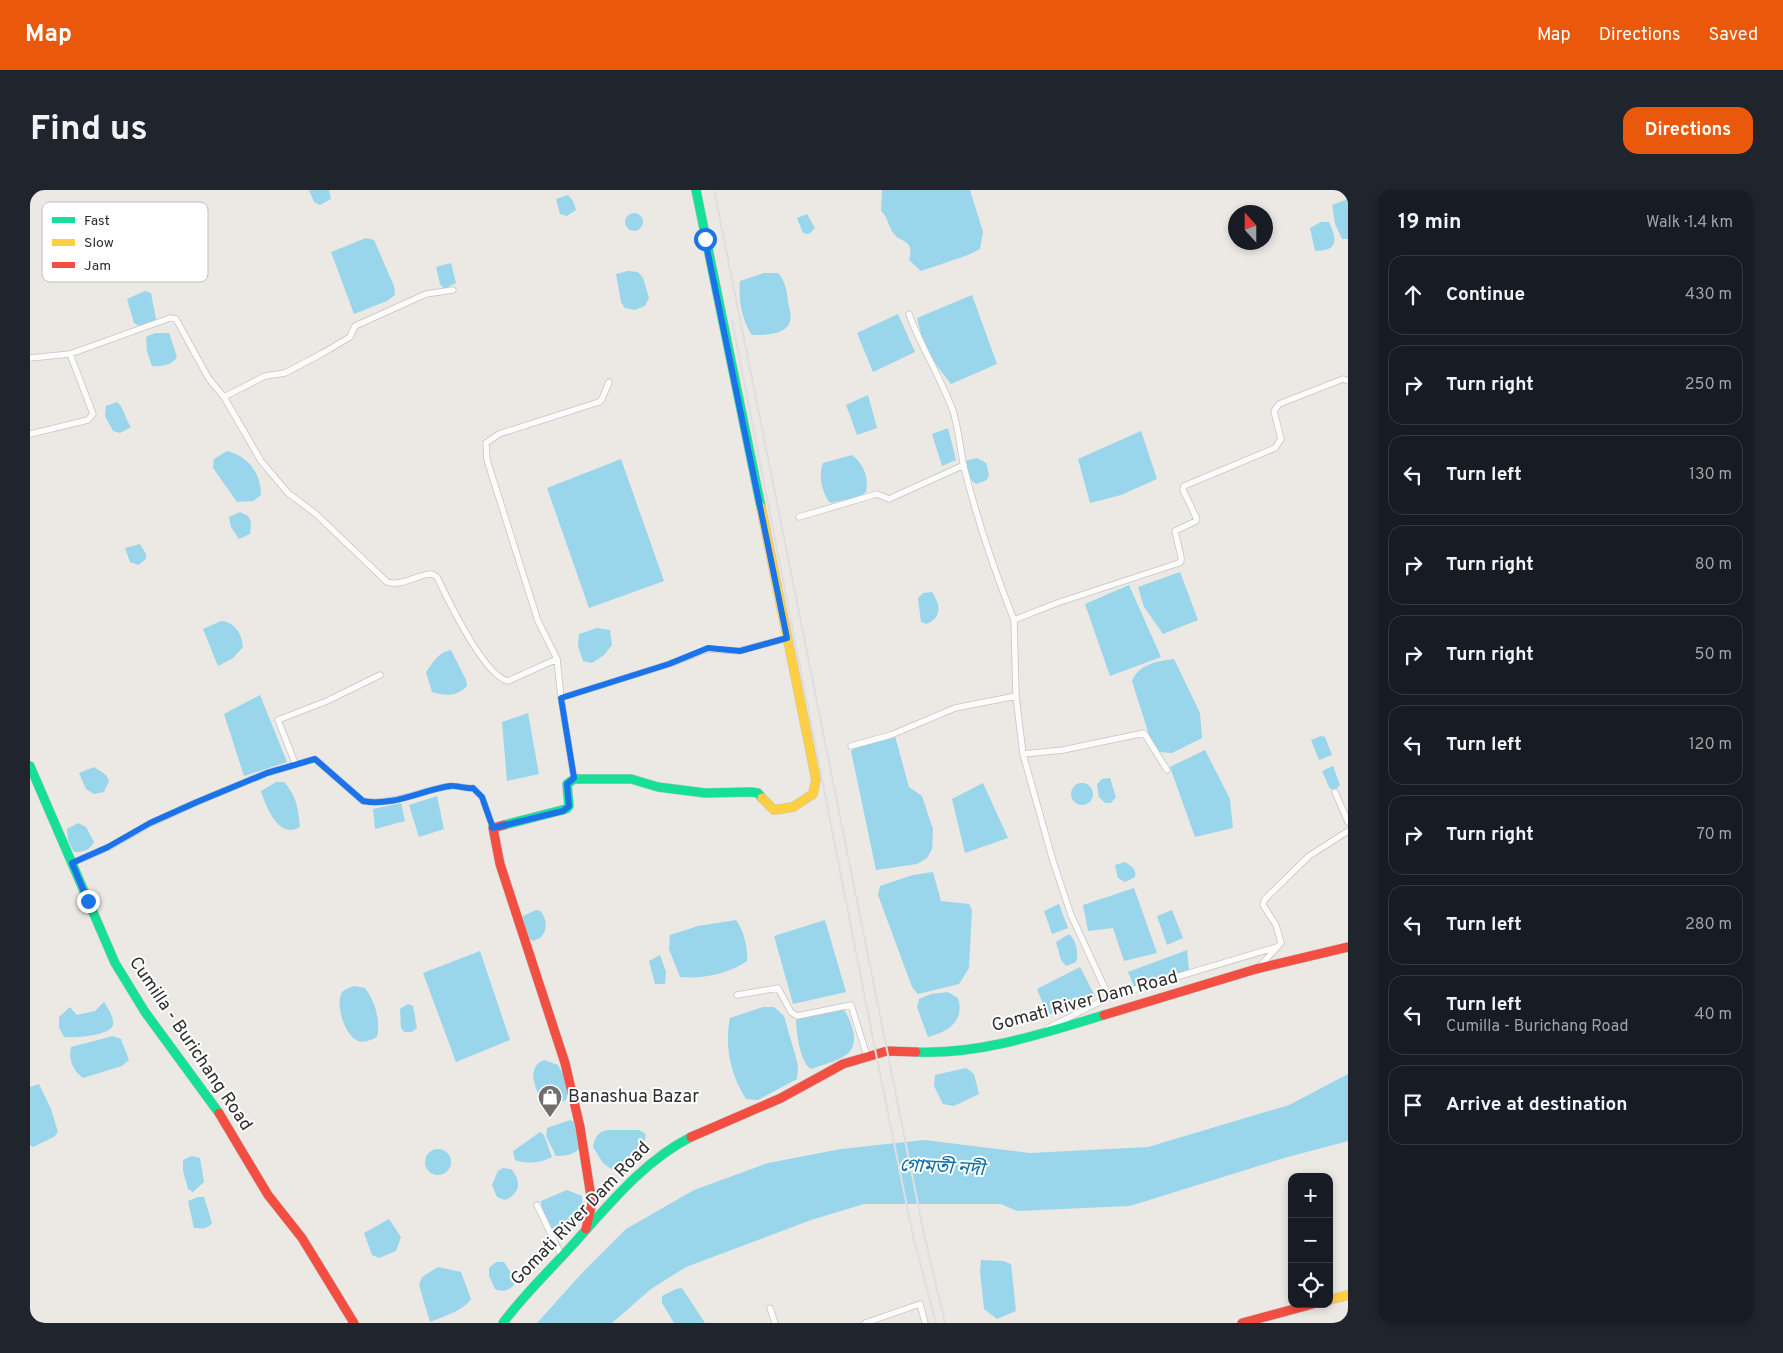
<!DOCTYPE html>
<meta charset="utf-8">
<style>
:root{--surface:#171b24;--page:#20242c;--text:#f1f3f6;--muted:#9ea1a6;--line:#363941;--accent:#ea580c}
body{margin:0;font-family:Overpass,"Noto Sans Bengali",sans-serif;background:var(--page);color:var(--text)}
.controls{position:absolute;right:15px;bottom:15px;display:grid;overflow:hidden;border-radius:10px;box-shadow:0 2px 8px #0003}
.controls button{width:45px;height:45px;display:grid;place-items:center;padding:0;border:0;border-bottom:1px solid var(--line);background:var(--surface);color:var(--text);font:25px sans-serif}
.compass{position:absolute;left:1198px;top:15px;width:45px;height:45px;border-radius:50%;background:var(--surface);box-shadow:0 2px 8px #0003;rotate:339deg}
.stop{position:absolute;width:15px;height:15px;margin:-11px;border:4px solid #1a73e8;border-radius:50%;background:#fff}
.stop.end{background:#1a73e8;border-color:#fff;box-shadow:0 1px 5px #0008}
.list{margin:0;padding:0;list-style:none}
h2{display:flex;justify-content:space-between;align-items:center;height:65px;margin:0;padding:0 20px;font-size:21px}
h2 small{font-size:16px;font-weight:400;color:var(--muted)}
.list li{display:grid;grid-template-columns:32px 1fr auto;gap:15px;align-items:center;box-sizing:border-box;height:80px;margin:0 10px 10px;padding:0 10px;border:1px solid var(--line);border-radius:15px}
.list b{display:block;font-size:19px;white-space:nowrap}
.list p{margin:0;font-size:16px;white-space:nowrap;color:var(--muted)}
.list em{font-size:16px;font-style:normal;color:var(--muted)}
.icon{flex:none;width:28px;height:28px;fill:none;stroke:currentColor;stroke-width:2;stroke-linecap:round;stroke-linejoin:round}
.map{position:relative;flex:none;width:1318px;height:1133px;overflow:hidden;border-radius:15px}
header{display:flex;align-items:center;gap:30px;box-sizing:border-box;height:70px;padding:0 25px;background:var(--accent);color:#fff}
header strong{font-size:24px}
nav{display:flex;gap:28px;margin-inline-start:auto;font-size:18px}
.intro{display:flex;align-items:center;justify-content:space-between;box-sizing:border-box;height:120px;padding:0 30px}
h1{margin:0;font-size:35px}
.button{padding:12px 22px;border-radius:15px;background:var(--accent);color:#fff;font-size:18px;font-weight:700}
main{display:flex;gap:30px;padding:0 30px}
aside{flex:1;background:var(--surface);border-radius:15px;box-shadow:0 2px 8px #0003}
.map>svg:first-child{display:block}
.water{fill:#99d6ec}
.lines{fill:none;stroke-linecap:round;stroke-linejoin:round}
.street-casing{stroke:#c5c4c5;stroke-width:7}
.fast-casing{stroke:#c5c4c5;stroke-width:10}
.slow-casing{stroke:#c5c4c5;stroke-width:10}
.jam-casing{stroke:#c5c4c5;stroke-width:10}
.street{stroke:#fcfcfb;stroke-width:5.5}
.fast{stroke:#16e098;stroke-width:9}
.slow{stroke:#ffcf43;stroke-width:9}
.jam{stroke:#f24e42;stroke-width:9}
.rail{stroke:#dfdfe1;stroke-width:2}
.route{stroke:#1a73e8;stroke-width:6}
.labels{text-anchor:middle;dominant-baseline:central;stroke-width:4;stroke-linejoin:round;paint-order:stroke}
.street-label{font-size:18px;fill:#2e2e2e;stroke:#fff}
.poi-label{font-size:18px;fill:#2e2e2e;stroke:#fff;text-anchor:start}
.water-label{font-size:19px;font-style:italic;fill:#0d6fa3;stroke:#fff}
.key{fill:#fff;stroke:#c0c0c0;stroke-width:1}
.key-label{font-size:14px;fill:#2e2e2e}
</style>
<header>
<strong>Map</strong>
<nav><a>Map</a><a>Directions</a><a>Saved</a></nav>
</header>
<div class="intro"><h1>Find us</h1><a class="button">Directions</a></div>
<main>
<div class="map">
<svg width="1318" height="1133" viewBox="0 0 1318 1133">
<rect width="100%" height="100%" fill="#ece8e4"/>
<path class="water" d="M 279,0 L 299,0 L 301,9 L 290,15 L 284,12 Z
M 852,0 L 940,0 L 953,42 L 950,59 L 938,65 L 891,81 L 879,70 C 880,66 881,62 880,58 C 878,50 870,51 865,45 C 858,38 859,28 851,21 Z
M 538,5 L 543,11 L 546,20 L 537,26 L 530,24 L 526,9 Z
M 1318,9 L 1318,49 L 1312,49 L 1305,34 L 1302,15 Z
M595 32a9 9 0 1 1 18 0a9 9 0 1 1-18 0Z
M 777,24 L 785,38 L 779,44 L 773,43 L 767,28 Z
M 1291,32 L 1299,32 C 1307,49 1309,61 1285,61 L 1280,38 Z
M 336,48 L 344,50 L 364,96 L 365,105 L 357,111 L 324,124 L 301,62 Z
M 421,73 L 426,93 L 414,99 L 410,94 L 406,77 Z
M 598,81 L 608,82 L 613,88 L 619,108 L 615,116 L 605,120 L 595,118 L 591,112 L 586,84 Z
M 734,83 L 748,83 C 755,91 757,101 758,112 C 759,117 762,126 760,131 C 757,145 734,145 722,145 C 712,131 708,108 710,91 Z
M 115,101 L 121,103 L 126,129 L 122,133 L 112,137 L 104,133 L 97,109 Z
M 942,105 L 967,174 L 921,194 L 895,160 L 887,128 Z
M 868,124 L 885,162 L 843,182 L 827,143 Z
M 125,143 L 139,143 L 147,167 C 142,175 132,177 122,176 L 117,161 L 116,147 Z
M 838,205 L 847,238 L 827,245 L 816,215 Z
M 87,212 C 94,217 95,229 101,237 L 90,243 L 83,241 L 75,226 L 76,216 Z
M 918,238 L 926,270 L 912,276 L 902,244 Z
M 1111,241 L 1127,289 L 1091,305 L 1060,313 L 1048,269 Z
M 197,261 C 218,266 231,283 231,305 L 223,311 L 207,312 L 183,278 L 184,269 Z
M 822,265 C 834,274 839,288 836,302 L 829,307 L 800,313 C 792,303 788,285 793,273 Z
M 947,268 L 956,273 L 959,284 L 957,290 L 946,294 L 941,290 L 935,271 Z
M 591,269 L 634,391 L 559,418 L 517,298 Z
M 210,322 L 218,326 L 221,332 L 220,344 L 209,349 L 201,337 L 199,327 Z
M 110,354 L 116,364 L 116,369 L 108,375 L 100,372 L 95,358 Z
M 1150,382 L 1168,430 L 1133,444 L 1114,417 L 1108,397 Z
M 1099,395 L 1131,467 L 1080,486 L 1055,414 Z
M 902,402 C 911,415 912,428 896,434 L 891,432 L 888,408 L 893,403 Z
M 191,431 C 205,432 212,444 213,457 L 203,468 L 188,476 L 173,439 Z
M 567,438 L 580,440 L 582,455 L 574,465 L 562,473 L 553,471 L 548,456 L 549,444 Z
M 421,460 L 436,490 L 437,496 C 427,507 415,506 402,502 L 396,482 C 403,473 408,462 421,460 Z
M 1144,469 L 1170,523 L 1172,548 L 1142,563 L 1128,562 L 1119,545 L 1102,491 C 1109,474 1128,471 1144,469 Z
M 230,505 L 257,572 L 214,586 L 194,524 Z
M 498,523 L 509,584 L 477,591 L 472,532 Z
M 865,546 L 879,597 L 892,606 L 903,639 L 902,659 L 897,668 L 887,674 L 846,680 L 821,561 L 826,557 Z
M 1291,546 L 1295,547 L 1302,565 L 1289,570 L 1281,550 Z
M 1175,560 L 1200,609 L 1203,638 L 1165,647 L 1140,577 Z
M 1303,576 L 1310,595 L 1306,599 L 1300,599 L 1292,581 Z
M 64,577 L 76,585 L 79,591 L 74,602 L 64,604 L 56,599 L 49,583 Z
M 1080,588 L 1086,607 L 1081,613 L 1075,613 L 1069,607 L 1067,594 L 1072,589 Z
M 246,592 L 254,592 C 267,606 268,619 270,637 C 249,650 236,617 231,601 Z
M 953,593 L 978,648 L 935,663 L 922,609 Z
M1041 604a11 11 0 1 1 22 0a11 11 0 1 1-22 0Z
M 407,606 L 414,639 L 389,647 L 379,615 Z
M 371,613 L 375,631 L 345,639 L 343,619 Z
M 48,633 L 56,637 L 64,652 C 60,660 53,662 44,662 L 38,650 L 37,639 Z
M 1095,672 C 1101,676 1107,679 1105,687 L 1095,692 L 1088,688 L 1085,675 Z
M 903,682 L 911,711 L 939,714 L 942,720 L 939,778 L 929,794 L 888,804 L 882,797 L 848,705 L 850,696 L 883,685 Z
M 1104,698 L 1127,763 L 1094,771 L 1083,738 L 1058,741 L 1053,715 Z
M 1029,714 L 1038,738 L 1022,744 L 1014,721 Z
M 506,720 L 511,721 C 517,730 518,740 510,748 L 503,751 L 497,748 L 493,726 Z
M 1142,720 L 1153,748 L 1137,755 L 1127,726 Z
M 706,730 C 714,740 718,759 717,771 C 699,784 671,789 650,787 L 639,759 L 640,745 L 668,736 Z
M 795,730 L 816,802 L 763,814 L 744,746 Z
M 1039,744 C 1046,750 1049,763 1046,772 L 1036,776 L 1031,770 L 1026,752 Z
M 1157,760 L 1159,780 L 1105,799 L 1098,782 Z
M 450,761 L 480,850 L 426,872 L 393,783 Z
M 630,765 L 636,782 L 635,794 L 625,794 L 619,771 Z
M 1050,777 L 1065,806 L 1027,823 L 1017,824 L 1007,799 Z
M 324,796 L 335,798 C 345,811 351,831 347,847 C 341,850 334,853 328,851 C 315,846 306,817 311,804 C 313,799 320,798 324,796 Z
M 918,802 L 928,808 C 935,831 918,842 898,847 L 887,817 L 889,809 L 901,804 Z
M 74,812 C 78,818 84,827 83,835 C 80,846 44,848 34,847 L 29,837 L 29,827 L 40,817 L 47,825 L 65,821 Z
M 378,814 L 383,816 L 387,838 L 382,842 L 374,842 L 371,838 L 370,819 Z
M 733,817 L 744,817 L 754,826 L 768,875 L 767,889 L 728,910 L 716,909 C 701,886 694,856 700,828 Z
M 810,818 C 817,821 818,827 821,834 C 833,868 807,869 781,879 C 770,873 766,840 766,828 Z
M 83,846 L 91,849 L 99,870 L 92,876 L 53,888 C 43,880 38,870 41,857 Z
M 514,870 L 528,875 C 534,886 541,897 536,910 L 524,915 L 514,915 C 507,902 494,878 514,870 Z
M 936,878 L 944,884 L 949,904 L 924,916 L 913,914 L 904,896 L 905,885 Z
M 1318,884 L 1318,951 L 1254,968 L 1100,1016 L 987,1021 L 971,1014 L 834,1014 L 781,1030 L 656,1077 L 621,1099 L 582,1133 L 507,1133 L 553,1082 L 596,1039 L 664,1000 L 738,973 L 811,959 L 894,950 L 1000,963 L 1118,957 L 1259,915 Z
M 9,894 L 21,919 L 28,942 L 24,947 L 3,957 L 0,955 L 0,897 Z
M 540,930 L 545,932 L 551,957 C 544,965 536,966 526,966 L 516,946 L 517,938 Z
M 578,940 L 609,940 L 616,944 C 614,962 599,974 584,981 L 573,973 L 563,957 C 565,947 568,942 578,940 Z
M 510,942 L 514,945 L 522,967 C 512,973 495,974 485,970 L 483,961 Z
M395 972a13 13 0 1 1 26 0a13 13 0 1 1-26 0Z
M 162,966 L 170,968 L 174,992 L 163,1002 L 158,999 L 153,981 L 153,970 Z
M 473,978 L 481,979 C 492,991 490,1004 475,1010 L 467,1007 L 462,995 L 468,981 Z
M 537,1000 L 552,1006 C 554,1021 547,1033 538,1045 L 528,1048 L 513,1026 L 511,1011 Z
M 168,1007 L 174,1007 L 182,1033 C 177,1039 171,1039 164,1038 L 158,1011 Z
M 359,1029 L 371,1047 L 366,1061 L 349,1068 L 342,1065 L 334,1043 Z
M 951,1070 L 973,1071 L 981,1074 L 986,1121 L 967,1129 L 954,1119 L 950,1082 Z
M 466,1072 L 474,1072 L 484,1088 L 484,1095 C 478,1101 473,1102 465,1099 L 459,1086 L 459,1078 Z
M 408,1077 L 431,1082 L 441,1109 C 433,1121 414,1126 400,1132 L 389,1095 L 392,1087 Z
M 652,1098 L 675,1133 L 644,1133 L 632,1113 L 632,1106 L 646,1099 Z"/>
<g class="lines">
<defs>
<path id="street" d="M 879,124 C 891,157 911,188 923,221 C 929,240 930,259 934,277 C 947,329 964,380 984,430
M 40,164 L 140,128 L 146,129 L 179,189 L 194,207 L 231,271 L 258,303 L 286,324 L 357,392 C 372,397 387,384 402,384 L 407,387 C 418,410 454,486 478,491 L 527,469
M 0,168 L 40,164 L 63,224 L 58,230 L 0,244
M 194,207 L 235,186 L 255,183 L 293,163 L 320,147 L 325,136 L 396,104 L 423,100
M 769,327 L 847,304 L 859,309 L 934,275
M 986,506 L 993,564 L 1023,671 L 1041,725 L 1079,807 L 1018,838
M 531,508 L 639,474 L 678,459 L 709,461 L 757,448
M 821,556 L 861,545 L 925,518 L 986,506 L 984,430 L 1027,413 L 1149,373 L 1151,371 L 1151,367 L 1145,341 L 1166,331 L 1166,327 L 1153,300 L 1154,296 L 1245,258 L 1251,249 L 1244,221 L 1249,214 L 1313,189 L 1318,191
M 993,564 L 1033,560 L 1114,543 L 1137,580
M 265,573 L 248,530 L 297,511 L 350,485
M 544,589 L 531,508 L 527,469 L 508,431 L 457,270 L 456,253 L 469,244 L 569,212 L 572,209 L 579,192
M 1305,602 L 1318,632
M 42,673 L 79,657 L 121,633 L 167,612 L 237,583 L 285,569 L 333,611 C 363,616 391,600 420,596 C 427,595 434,599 443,598 L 452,607 L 463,638
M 1228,778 L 1251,753 L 1246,735 L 1233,715 L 1235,709 L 1279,666 L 1318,641
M 707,805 L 748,798 L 761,822 L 767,826 L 821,815 L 837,866
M 1079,807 L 1247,757
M 507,1015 L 532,1067
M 740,1118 L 745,1133
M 835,1133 L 890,1114 L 895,1133"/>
<path id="fast" d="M 666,0 L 731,317
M 0,576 L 85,773 L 115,822 L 189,923
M 474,635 L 536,619 L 539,616 L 537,594 L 544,589 L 601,589 L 628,597 L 675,603 L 721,602 L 728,603 L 732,608
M 886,862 C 950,865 1014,843 1074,825
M 473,1133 C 492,1107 515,1085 537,1061 C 574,1021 611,972 661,947"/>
<path id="slow" d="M 731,317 L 786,589 L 783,604 L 763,617 L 744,620 L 732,608
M 1299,1110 L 1318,1105"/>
<path id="jam" d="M 474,635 L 463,638 L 470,674 L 535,873 L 550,937 L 562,1013 L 556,1039
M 1074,825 L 1226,779 L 1318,757
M 189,923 L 238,1005 L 272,1048 L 324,1133
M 661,947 L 751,908 L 813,874 L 857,861 L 886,862
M 1212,1133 L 1283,1114"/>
</defs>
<use href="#street" class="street-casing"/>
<use href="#fast" class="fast-casing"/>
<use href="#slow" class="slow-casing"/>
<use href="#jam" class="jam-casing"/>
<use href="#street" class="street"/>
<use href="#fast" class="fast"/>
<use href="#slow" class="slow"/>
<use href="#jam" class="jam"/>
<path class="rail" d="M 684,0 L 894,1044 L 915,1133
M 702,130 L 846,864 L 883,1046 L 906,1133"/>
</g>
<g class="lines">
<path class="route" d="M 58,711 L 42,673 L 78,657 L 120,633 L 167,612 L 237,583 L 285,569 L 333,611 C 362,617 392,600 420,596 C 427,595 434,599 443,598 L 452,607 L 463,638 L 533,621 L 539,616 L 537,594 L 544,588 L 531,508 L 639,474 L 678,458 L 710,461 L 757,448 L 675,49"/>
</g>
<defs>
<symbol id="shop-pin" viewBox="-11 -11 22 30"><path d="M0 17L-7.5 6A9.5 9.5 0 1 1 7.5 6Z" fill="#706f6e" stroke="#fff"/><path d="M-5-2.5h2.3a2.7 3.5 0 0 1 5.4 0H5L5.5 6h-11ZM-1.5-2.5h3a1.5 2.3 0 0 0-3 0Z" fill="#fff"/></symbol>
</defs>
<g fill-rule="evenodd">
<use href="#shop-pin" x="506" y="893" width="28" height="38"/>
</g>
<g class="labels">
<g class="street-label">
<text transform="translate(1055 812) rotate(-15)">Gomati River Dam Road</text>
<text transform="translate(160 854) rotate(56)">Cumilla - Burichang Road</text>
<text transform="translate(551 1024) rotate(-46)">Gomati River Dam Road</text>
</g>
<g class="poi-label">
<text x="538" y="907">Banashua Bazar</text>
</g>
<g class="water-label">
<text transform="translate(912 978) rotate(3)">গোমতী নদী</text>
</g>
</g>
<rect x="12" y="12" width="166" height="80" rx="8" class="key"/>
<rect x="22" y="27" width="23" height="6" fill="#16e098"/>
<rect x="22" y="49" width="23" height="7" fill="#ffcf43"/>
<rect x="22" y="72" width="23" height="6" fill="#f24e42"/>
<g class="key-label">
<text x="54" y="35">Fast</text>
<text x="54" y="57">Slow</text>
<text x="54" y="80">Jam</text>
</g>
</svg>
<div class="controls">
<button>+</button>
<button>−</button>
<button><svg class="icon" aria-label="locate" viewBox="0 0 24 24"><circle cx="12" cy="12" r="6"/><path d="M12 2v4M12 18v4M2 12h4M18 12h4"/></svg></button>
</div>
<svg class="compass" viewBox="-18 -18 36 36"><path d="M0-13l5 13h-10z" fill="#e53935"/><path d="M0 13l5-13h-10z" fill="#9ea1a6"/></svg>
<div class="stop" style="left:675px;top:49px"></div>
<div class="stop end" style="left:58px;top:711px"></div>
</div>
<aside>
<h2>19 min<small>Walk · 1.4 km</small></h2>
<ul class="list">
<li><svg class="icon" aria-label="ahead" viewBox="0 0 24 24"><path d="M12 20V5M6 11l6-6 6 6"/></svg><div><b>Continue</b></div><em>430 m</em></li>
<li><svg class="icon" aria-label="right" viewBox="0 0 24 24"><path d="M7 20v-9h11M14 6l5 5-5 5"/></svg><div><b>Turn right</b></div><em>250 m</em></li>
<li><svg class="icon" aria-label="left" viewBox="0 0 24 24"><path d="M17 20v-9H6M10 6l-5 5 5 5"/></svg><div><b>Turn left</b></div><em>130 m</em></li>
<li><svg class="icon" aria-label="right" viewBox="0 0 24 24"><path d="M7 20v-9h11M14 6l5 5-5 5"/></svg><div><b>Turn right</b></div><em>80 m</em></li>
<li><svg class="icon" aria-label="right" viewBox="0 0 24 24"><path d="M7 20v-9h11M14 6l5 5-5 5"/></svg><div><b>Turn right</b></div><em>50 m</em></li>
<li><svg class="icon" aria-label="left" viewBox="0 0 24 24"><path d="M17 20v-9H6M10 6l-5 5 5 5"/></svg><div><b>Turn left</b></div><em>120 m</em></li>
<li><svg class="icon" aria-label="right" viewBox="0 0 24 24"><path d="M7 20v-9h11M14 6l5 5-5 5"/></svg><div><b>Turn right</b></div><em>70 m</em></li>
<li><svg class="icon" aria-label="left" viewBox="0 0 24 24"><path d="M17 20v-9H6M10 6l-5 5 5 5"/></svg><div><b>Turn left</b></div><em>280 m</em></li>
<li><svg class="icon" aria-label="left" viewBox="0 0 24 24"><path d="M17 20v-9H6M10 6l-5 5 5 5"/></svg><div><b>Turn left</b><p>Cumilla - Burichang Road</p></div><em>40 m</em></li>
<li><svg class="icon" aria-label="arrive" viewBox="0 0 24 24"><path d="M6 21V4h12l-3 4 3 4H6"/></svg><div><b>Arrive at destination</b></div></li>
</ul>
</aside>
</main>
